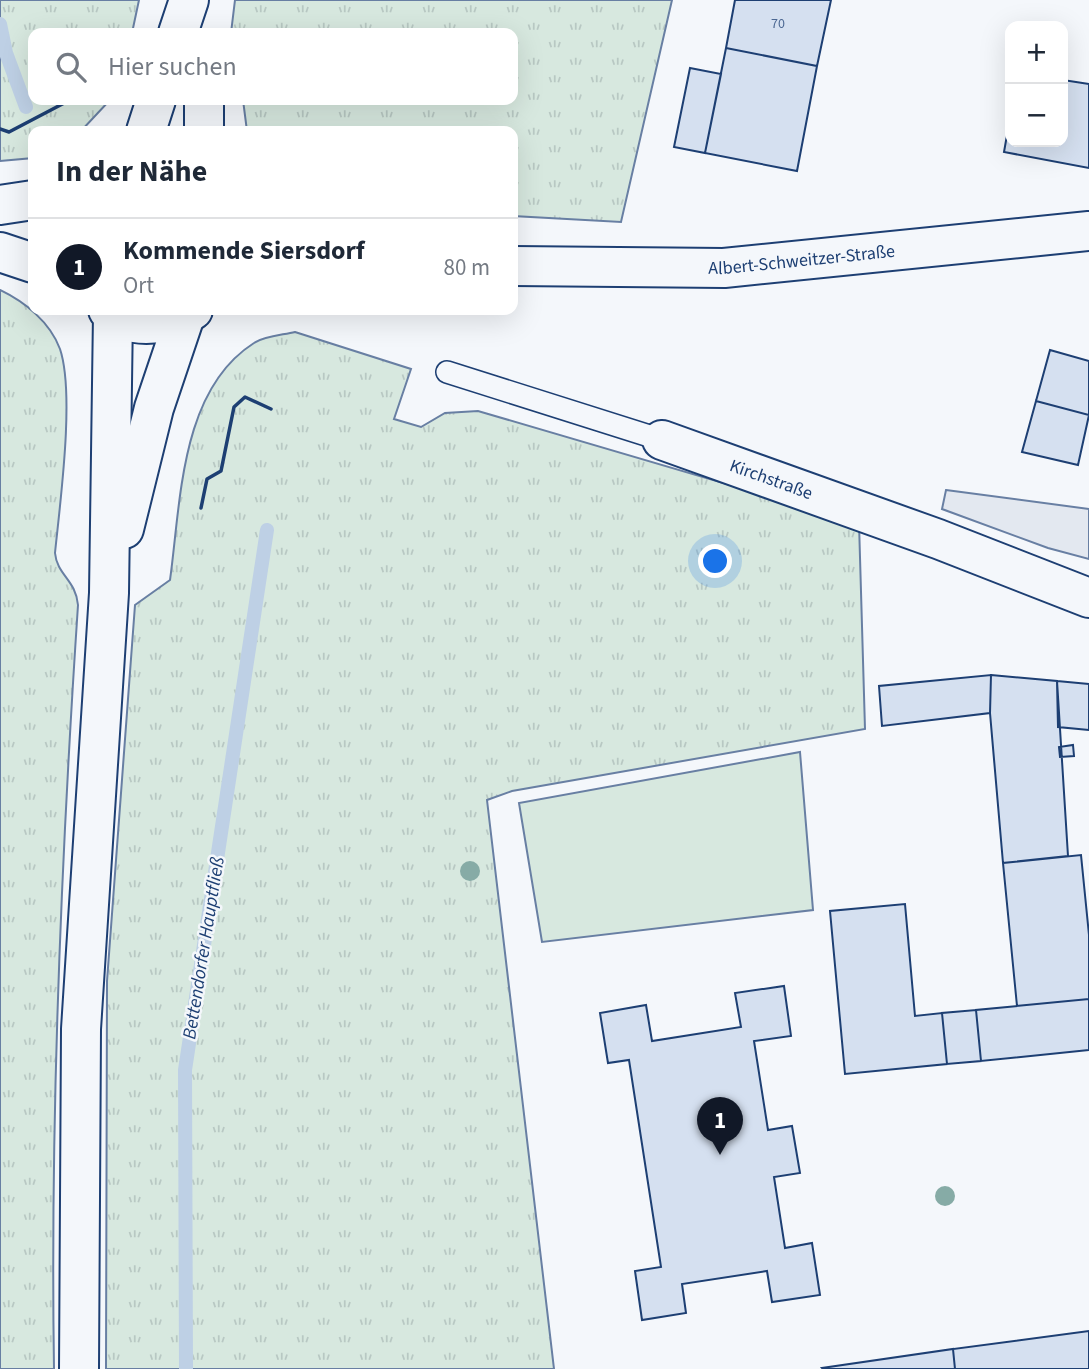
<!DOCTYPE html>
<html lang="de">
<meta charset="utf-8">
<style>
:root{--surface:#fff;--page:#f6f6f7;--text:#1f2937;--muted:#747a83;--line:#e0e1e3;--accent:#111827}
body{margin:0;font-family:"Source Sans 3",sans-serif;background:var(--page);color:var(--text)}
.controls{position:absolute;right:21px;top:21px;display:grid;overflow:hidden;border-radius:14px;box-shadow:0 7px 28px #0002}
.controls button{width:63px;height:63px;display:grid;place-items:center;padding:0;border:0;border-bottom:2px solid var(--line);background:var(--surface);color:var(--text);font:35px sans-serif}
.you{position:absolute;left:716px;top:562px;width:24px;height:24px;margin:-18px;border:5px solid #fff;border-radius:50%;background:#1a73e8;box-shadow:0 0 0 10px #1a73e833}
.badge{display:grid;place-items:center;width:46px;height:46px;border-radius:50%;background:var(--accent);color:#fff;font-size:23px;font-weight:700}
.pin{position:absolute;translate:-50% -58px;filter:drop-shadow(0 2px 4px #0008)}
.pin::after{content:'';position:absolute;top:37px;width:24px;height:21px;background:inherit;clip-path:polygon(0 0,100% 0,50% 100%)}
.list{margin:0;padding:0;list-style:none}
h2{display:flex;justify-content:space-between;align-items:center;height:91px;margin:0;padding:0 28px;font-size:30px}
h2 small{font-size:23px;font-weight:400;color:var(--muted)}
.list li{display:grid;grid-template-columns:46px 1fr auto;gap:21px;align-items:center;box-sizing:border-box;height:98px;padding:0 28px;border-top:2px solid var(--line)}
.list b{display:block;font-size:26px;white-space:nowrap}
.list p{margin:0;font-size:23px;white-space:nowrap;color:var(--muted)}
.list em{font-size:23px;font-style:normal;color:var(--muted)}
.icon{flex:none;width:38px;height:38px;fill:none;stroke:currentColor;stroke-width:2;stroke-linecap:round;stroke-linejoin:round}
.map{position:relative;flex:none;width:1089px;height:1369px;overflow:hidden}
.search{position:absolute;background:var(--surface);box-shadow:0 7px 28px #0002;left:28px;top:28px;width:490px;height:77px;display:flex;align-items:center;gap:18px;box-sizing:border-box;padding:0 24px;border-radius:14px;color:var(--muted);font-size:26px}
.panel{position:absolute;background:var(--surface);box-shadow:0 7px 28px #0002;left:28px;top:126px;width:490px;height:189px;border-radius:14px}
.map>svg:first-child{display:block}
.grass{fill:url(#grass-tufts);stroke:#687fa3;stroke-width:2}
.pitch{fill:#d7e8df;stroke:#687fa3;stroke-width:2}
.parking{fill:#e3e8f0;stroke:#687fa3;stroke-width:2}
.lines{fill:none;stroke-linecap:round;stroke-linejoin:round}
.stream{stroke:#bed0e5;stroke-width:14}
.building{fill:#d5e0f0;stroke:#1d3f73;stroke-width:2}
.lane-casing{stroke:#1d3f73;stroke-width:24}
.street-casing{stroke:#1d3f73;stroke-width:42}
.secondary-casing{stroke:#1d3f73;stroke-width:42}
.lane{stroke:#f4f7fb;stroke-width:21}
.street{stroke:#f4f7fb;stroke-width:38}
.secondary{stroke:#f4f7fb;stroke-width:38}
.wall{stroke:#1d3f73;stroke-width:3.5}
.tree{fill:#86aba6}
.labels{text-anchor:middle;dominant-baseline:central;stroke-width:5;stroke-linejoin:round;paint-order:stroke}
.number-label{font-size:14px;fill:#4b6792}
.street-label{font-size:18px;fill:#1d3f73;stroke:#f4f7fb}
.water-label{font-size:19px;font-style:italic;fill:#1d3f73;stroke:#f4f7fb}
</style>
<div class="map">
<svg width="1089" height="1369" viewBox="0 0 1089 1369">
<defs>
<pattern id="grass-tufts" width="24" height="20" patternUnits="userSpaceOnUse" patternTransform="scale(1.75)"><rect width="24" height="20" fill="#d7e8df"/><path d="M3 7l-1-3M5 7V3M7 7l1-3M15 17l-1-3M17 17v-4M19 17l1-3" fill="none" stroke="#b8c8c3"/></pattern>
</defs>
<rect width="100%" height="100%" fill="#f4f7fb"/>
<path class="grass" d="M 0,0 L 139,0 L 132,33 L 33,33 L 33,100 L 110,100 L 81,131 L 33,131 L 33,158 L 0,161 Z
M 235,0 L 672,0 L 621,222 L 513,216 L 513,131 L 247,131 L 243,100 L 513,100 L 513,33 L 231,33 Z
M 0,290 C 25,302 50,322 60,349 C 75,394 60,503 55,553 C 57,575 76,580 78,605 C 61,860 50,1114 54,1369 L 0,1369 Z
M 295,332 L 411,369 L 394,419 L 421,427 L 445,413 L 478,411 L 859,523 L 865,729 L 512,791 L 487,800 L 554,1369 L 106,1369 L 107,981 L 135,605 L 170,580 C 181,501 180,390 254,343 C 264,336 283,335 295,332 Z"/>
<path class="pitch" d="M 800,752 L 813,910 L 542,942 L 519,803 Z"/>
<path class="parking" d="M 946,490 L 1089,509 L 1089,559 L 1048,548 L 942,509 Z"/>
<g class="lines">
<path class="stream" d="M 0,24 L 6,53 L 26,107
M 186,1369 L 185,1070 L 267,530"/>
</g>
<path class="building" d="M 735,0 L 831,0 L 817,66 L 726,48 Z
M 726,48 L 817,66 L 797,171 L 705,153 Z
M 690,68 L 721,74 L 705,153 L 674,147 Z
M 1063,80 L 1089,84 L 1089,168 L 1004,152 L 1010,118 L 1010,142 L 1063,142 Z
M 1050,350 L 1089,361 L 1089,415 L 1036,401 Z
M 1036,401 L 1089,415 L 1078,465 L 1022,452 Z
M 991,675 L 1057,681 L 1068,856 L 1003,863 L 990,713 Z
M 991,675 L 990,713 L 882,726 L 879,686 Z
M 1057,681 L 1089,684 L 1089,730 L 1058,727 Z
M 1073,745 L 1074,756 L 1060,757 L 1059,747 Z
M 1081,855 L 1089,935 L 1089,999 L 1017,1006 L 1003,863 Z
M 905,904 L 915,1016 L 942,1013 L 947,1064 L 845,1074 L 830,911 Z
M 784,986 L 791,1036 L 754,1041 L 768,1130 L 792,1126 L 800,1173 L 774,1177 L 785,1248 L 812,1243 L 820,1295 L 772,1302 L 767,1271 L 682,1284 L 686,1313 L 642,1320 L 635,1271 L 661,1267 L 629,1060 L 608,1063 L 600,1013 L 646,1005 L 652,1041 L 741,1027 L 735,993 Z
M 1089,999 L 1089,1050 L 981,1061 L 976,1010 Z
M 976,1010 L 981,1061 L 947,1064 L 942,1013 Z
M 1089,1331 L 1089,1369 L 955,1369 L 953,1349 Z
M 953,1349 L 955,1369 L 823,1369 L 822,1368 Z"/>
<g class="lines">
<defs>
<path id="lane" d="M 447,372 L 662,440"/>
<g id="street">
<path id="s1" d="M 662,440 L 938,539 L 1089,598"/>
</g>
<g id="secondary">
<path d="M 178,33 L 189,0"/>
<path d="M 146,131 L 156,100"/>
<path d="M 204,131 L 204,100"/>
<path d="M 0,205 L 33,200"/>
<path d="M 0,252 L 33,263"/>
<path id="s2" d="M 513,266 L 724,268 L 1089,231"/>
<path d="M 108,310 C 129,331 171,326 193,310"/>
<path d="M 124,529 L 154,408 L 185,316"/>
<path d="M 79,1369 L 81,1029 L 109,593 L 113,314"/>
</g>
</defs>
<use href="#lane" class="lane-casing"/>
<use href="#street" class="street-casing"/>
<use href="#secondary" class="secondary-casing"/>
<use href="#lane" class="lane"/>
<use href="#street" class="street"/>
<use href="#secondary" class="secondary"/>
<path class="wall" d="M 0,129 L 9,132 L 70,100
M 201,508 L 207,479 L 221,471 L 234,407 L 245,397 L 271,409"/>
</g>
<g class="tree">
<circle cx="470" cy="871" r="10"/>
<circle cx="945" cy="1196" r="10"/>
</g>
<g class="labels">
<g class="number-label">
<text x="778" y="24">70</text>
</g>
<g class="street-label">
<text stroke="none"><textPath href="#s2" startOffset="289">Albert-Schweitzer-Straße</textPath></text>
<text stroke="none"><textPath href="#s1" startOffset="116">Kirchstraße</textPath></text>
</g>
<g class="water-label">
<text transform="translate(204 948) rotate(-81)">Bettendorfer Hauptfließ</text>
</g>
</g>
</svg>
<div class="controls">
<button>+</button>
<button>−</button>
</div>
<div class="you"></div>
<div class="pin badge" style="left:720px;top:1155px">1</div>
<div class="search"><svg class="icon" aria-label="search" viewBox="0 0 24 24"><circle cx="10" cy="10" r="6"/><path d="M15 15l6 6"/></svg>Hier suchen</div>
<section class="panel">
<h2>In der Nähe<small></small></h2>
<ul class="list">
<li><span class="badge">1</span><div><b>Kommende Siersdorf</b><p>Ort</p></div><em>80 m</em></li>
</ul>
</section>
</div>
